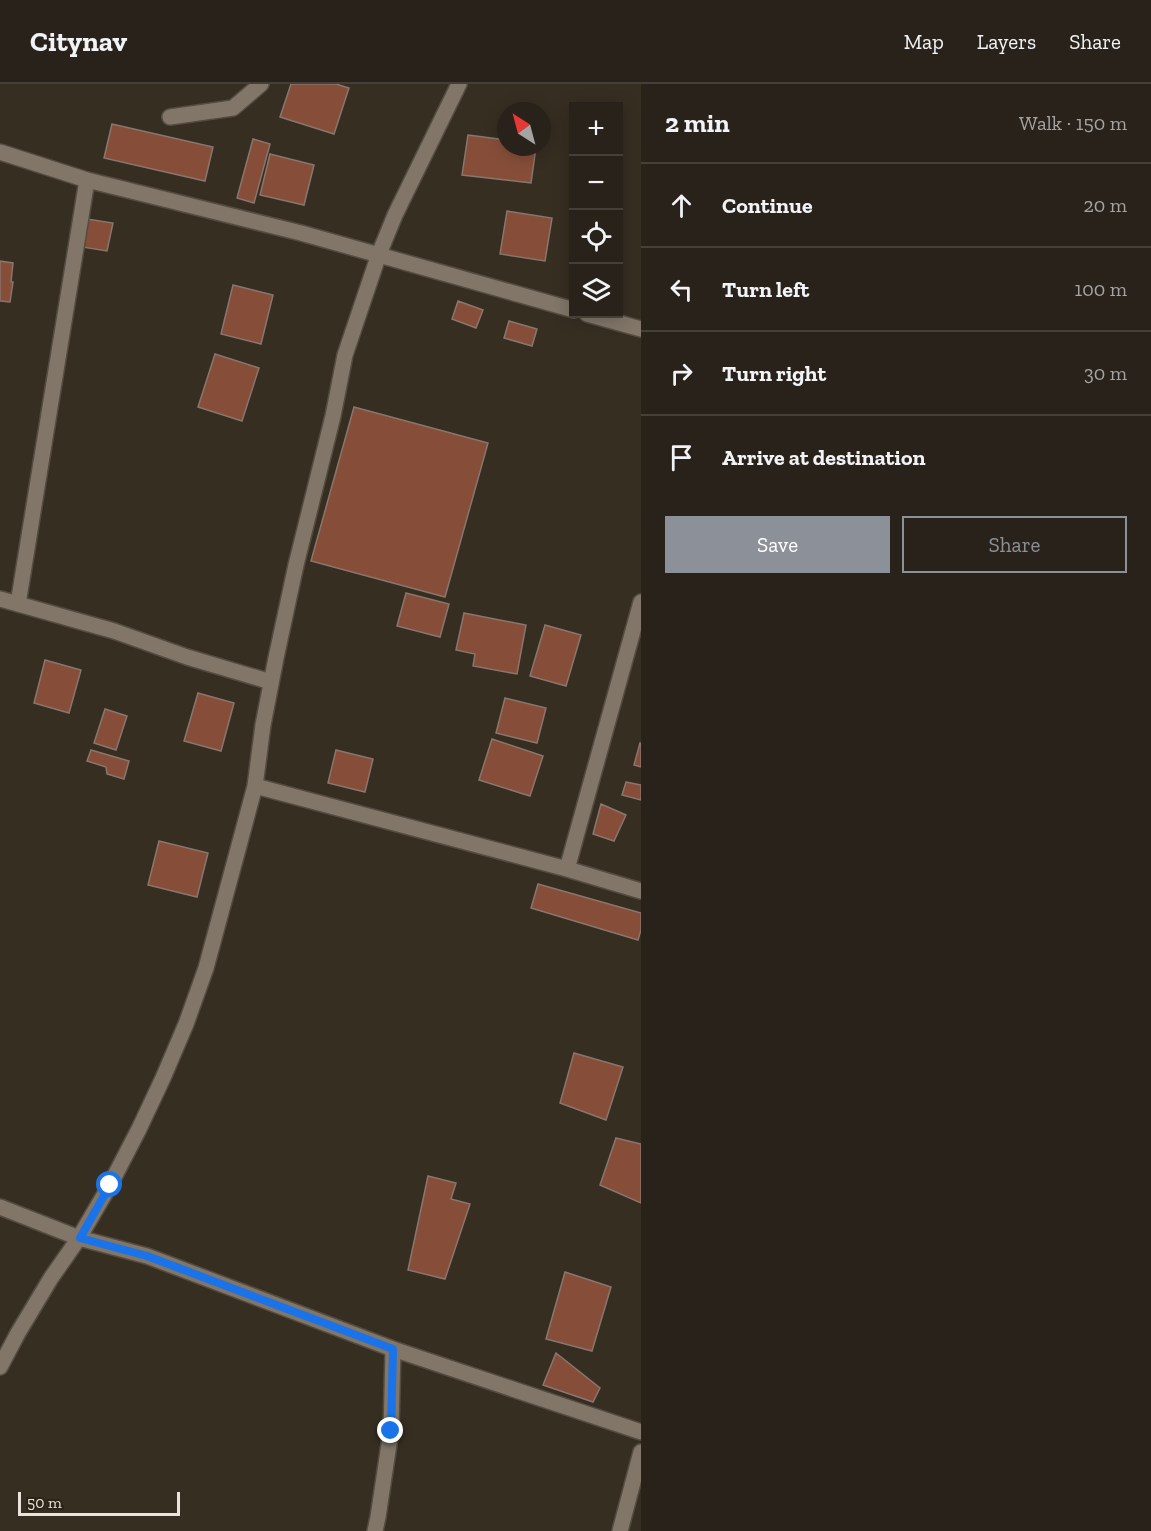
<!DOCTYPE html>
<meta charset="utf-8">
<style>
:root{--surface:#29221a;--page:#312a23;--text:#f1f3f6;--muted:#a5a4a2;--line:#453f39;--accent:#8c9099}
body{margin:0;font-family:"Zilla Slab",serif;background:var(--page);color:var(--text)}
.controls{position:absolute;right:18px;top:18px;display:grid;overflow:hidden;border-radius:0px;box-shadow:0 3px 15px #0003}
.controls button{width:54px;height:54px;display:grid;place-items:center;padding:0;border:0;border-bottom:2px solid var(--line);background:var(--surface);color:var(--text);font:30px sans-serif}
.compass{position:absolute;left:497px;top:18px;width:54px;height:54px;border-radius:50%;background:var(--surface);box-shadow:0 3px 15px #0003;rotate:324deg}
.scale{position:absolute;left:18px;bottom:15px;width:162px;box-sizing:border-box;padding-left:6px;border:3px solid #eae4dc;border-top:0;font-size:16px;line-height:21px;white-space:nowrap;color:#eae4dc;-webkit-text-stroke:4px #2d2418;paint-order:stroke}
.stop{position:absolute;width:18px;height:18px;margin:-14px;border:4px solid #1a73e8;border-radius:50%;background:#fff}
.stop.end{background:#1a73e8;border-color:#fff;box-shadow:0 2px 6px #0008}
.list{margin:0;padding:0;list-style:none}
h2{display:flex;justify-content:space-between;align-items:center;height:78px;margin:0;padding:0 24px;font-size:26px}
h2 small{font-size:20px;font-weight:400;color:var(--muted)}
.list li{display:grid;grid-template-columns:39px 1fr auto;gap:18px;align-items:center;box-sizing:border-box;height:84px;padding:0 24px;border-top:2px solid var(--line)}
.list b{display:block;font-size:22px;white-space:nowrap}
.list em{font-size:20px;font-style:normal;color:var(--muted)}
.actions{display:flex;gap:12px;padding:18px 24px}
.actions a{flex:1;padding:14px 0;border:2px solid var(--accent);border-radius:0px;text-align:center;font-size:21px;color:var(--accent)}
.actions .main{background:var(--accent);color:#fff}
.icon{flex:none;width:33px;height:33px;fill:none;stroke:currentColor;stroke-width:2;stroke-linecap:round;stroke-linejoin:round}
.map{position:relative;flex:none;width:641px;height:1447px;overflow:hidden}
header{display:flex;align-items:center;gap:36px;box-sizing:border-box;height:84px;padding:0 30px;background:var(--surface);border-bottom:2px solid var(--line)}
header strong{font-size:28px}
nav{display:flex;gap:33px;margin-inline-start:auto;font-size:21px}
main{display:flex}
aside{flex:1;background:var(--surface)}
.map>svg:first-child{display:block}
.building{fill:#864e39;stroke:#88766f;stroke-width:1.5}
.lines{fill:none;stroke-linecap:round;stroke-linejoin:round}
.minor-casing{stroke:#544c41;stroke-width:18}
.minor{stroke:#817668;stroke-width:15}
.route{stroke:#1a73e8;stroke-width:8}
</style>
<header>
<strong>Citynav</strong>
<nav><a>Map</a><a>Layers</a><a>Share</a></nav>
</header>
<main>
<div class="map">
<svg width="641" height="1447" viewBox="0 0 641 1447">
<rect width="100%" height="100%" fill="#372e22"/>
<path class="building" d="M 291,0 L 336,0 L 349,4 L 334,50 L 280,33 Z
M 112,40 L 213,63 L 205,97 L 104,74 Z
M 468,51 L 506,56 L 506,63 L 536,63 L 531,99 L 462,91 Z
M 253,55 L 270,60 L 254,119 L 237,114 Z
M 270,70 L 314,81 L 304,121 L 260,111 Z
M 507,127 L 552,134 L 545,177 L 500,170 Z
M 87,135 L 113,139 L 107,167 L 82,163 Z
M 0,177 L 13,179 L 11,198 L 13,198 L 10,218 L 0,217 Z
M 233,201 L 273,211 L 261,260 L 221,250 Z
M 458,217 L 483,226 L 476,244 L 452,235 Z
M 509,237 L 537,245 L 532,262 L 504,254 Z
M 215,270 L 259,284 L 242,337 L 198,323 Z
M 354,323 L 488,359 L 445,513 L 311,477 Z
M 406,509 L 449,520 L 440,553 L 397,542 Z
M 464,529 L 526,541 L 517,590 L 473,582 L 475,570 L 456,566 Z
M 545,541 L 581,551 L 566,602 L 530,592 Z
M 45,576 L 81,586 L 69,629 L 34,619 Z
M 198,609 L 234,619 L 221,667 L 184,657 Z
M 505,614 L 546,624 L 537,659 L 496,649 Z
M 105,625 L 127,632 L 116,666 L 94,659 Z
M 492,655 L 543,672 L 530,712 L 479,696 Z
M 640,659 L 641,659 L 641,683 L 634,681 Z
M 91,666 L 129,677 L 124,695 L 107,690 L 106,683 L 87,677 Z
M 336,666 L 373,675 L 365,708 L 328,699 Z
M 626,698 L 641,701 L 641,716 L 622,711 Z
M 601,720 L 626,731 L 614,757 L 593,750 Z
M 159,757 L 208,769 L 197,813 L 148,801 Z
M 538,800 L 641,829 L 641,846 L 638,856 L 531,824 Z
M 574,969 L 623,983 L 606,1036 L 560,1019 Z
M 616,1054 L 641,1060 L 641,1119 L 600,1101 Z
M 428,1092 L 456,1099 L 451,1115 L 470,1120 L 445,1195 L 408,1186 Z
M 565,1188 L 611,1203 L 592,1267 L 546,1255 Z
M 556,1269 L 600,1304 L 593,1318 L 543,1301 Z"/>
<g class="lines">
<defs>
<path id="minor" d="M 170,33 L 233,24 L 261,0
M 0,68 L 87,96 L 301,149 L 574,226
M 587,230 L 641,245
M 0,515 L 114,547 L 187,573 L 271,598
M 18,520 L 87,96
M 255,702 L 567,785 L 641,807
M 567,785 L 641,518
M 0,1123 L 79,1154 L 147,1172 L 393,1265 L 641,1348
M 0,1283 L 18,1249 L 51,1194 L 79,1154 L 110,1101 L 139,1045 L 163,994 L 186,940 L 206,884 L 255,702 L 263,641 L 276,574 L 296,481 L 333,332 L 345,271 L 379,170 L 395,131 L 459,0
M 375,1447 L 378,1433 L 391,1347 L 393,1265
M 620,1447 L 641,1368"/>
</defs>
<use href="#minor" class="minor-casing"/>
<use href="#minor" class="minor"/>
</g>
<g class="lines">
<path class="route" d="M 110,1101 L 80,1154 L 147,1172 L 393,1265 L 391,1347"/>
</g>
</svg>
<div class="controls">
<button>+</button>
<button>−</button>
<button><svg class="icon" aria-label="locate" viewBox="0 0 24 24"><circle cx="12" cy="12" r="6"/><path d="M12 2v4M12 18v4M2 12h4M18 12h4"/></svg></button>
<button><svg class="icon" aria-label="layers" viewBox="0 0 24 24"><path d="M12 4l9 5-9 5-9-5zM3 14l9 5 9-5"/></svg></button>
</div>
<svg class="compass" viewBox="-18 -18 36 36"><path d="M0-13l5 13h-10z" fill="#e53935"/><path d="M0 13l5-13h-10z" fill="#a5a4a2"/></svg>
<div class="scale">50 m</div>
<div class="stop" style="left:110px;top:1101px"></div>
<div class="stop end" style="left:391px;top:1347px"></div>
</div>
<aside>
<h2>2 min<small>Walk · 150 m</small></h2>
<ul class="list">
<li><svg class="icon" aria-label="ahead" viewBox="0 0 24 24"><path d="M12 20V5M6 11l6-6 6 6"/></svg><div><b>Continue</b></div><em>20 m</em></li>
<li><svg class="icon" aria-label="left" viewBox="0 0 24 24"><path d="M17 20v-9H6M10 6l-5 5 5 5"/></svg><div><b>Turn left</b></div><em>100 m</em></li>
<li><svg class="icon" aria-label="right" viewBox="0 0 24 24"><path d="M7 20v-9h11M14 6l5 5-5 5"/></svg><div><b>Turn right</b></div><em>30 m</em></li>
<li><svg class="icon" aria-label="arrive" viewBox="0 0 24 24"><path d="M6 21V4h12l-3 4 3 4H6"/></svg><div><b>Arrive at destination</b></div></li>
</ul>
<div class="actions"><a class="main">Save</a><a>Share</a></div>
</aside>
</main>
